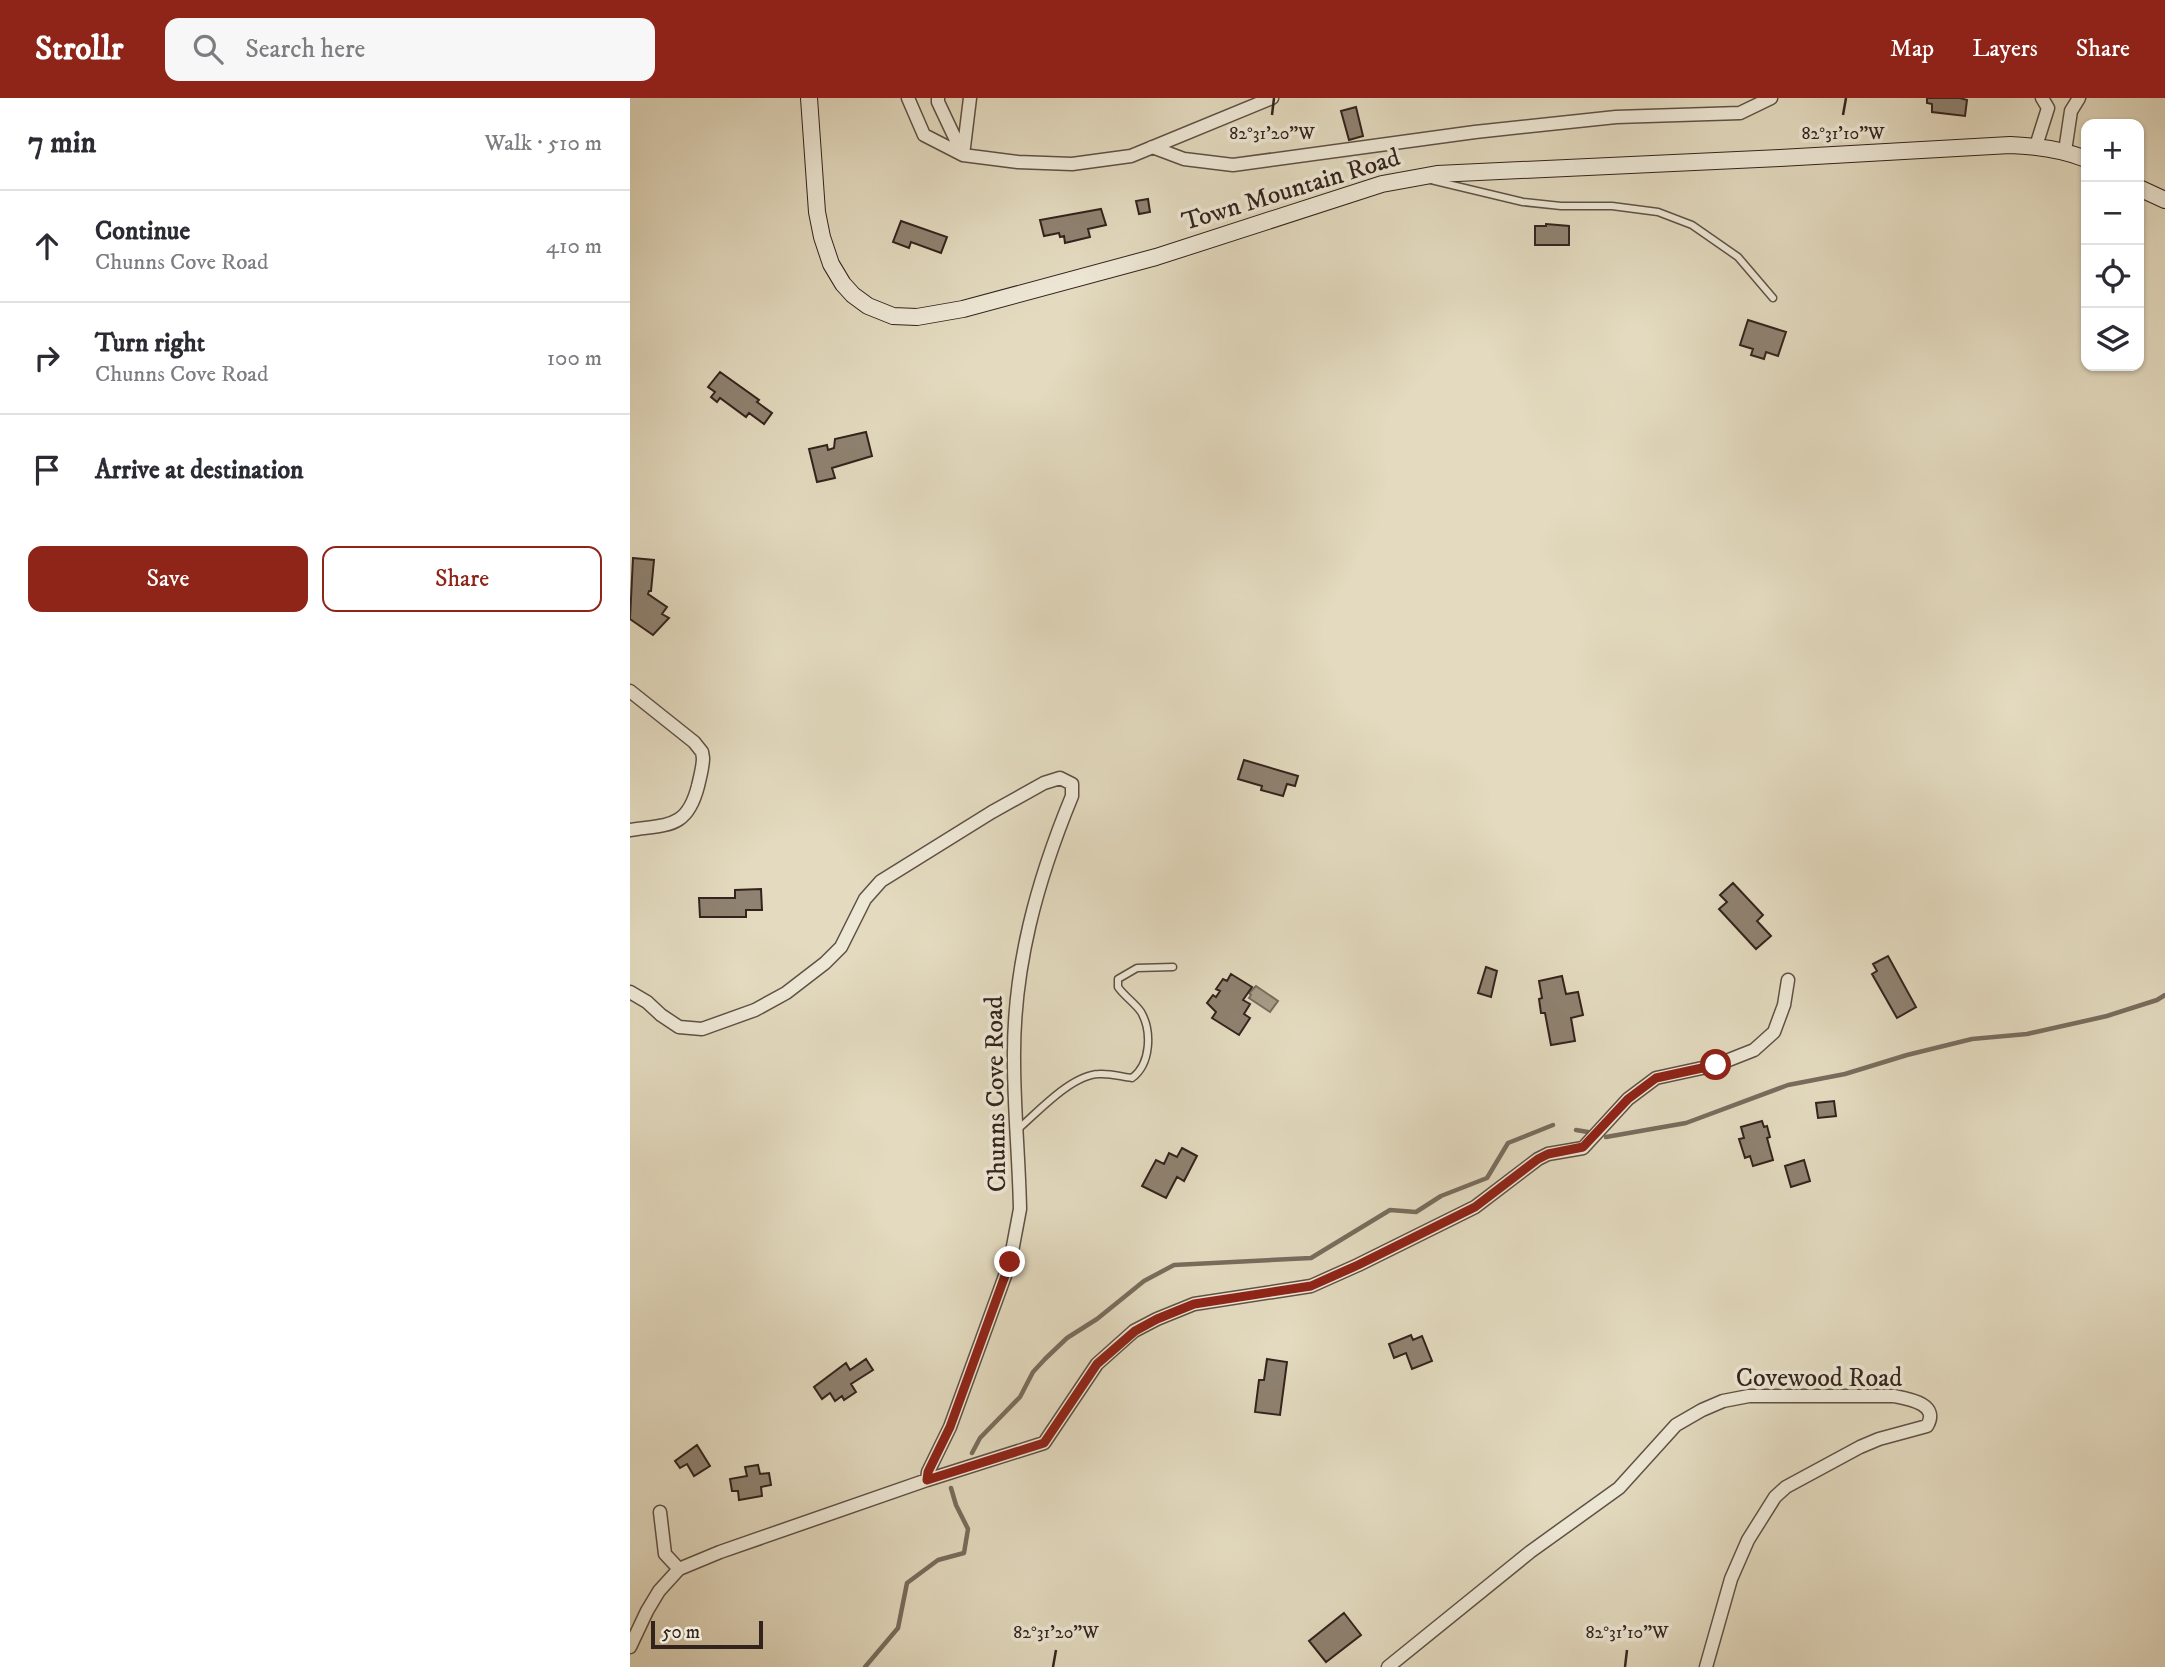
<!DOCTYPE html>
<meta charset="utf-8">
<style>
:root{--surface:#fff;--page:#f7f7f7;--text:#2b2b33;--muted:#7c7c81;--line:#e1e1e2;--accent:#8f2418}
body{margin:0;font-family:"IM FELL DW Pica",serif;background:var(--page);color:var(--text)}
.controls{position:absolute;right:21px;top:21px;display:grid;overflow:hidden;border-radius:14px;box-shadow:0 2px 5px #0004}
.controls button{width:63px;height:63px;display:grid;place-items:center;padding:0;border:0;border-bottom:2px solid var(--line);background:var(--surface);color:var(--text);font:35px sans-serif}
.scale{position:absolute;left:21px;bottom:18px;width:112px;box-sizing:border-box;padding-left:7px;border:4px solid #33231d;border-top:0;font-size:19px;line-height:24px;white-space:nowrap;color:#33231d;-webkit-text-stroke:5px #ede7d5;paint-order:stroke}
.stop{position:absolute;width:21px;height:21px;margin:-16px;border:5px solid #8f2418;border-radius:50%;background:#fff}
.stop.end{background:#8f2418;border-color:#fff;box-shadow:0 2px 7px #0008}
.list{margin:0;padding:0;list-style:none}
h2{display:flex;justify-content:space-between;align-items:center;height:91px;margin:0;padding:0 28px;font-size:30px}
h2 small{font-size:23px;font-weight:400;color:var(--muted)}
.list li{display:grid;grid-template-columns:46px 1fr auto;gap:21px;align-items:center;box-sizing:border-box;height:112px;padding:0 28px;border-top:2px solid var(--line)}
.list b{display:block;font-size:26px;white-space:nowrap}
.list p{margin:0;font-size:23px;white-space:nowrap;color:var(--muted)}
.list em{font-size:23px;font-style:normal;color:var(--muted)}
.actions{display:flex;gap:14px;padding:21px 28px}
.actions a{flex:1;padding:16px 0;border:2px solid var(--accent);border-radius:14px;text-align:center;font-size:24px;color:var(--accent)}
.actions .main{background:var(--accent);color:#fff}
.icon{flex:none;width:38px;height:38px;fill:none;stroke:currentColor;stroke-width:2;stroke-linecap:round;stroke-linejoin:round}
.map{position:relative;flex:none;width:1535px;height:1569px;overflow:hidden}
header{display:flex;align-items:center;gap:42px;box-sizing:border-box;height:98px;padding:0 35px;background:var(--accent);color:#fff}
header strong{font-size:33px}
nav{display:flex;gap:38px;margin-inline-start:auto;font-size:24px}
.search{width:490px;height:63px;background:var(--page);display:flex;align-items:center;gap:18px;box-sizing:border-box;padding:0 24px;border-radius:14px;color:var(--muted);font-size:26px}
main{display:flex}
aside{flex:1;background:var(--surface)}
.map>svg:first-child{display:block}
.water{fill:#a79c88;stroke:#796c5d;stroke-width:2}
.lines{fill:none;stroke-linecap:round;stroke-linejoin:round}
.stream{stroke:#796c5d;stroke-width:4.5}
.building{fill:#8f8271;stroke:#33231d;stroke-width:2}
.lane-casing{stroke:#5f5146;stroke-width:9}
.street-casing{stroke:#5f5146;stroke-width:15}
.secondary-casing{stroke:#33231d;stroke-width:18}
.lane{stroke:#ede7d5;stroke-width:6}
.street{stroke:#ede7d5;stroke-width:12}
.secondary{stroke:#ede7d5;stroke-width:16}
.route{stroke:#8f2418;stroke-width:9}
.ticks{fill:none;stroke:#33231d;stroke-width:2.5}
.labels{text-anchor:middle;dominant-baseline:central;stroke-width:7;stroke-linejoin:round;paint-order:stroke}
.street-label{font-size:26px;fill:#33231d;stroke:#ede7d5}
.ticks-label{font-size:18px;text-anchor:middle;fill:#33231d;stroke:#ede7d5;stroke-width:7;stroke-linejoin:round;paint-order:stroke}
</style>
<header>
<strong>Strollr</strong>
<div class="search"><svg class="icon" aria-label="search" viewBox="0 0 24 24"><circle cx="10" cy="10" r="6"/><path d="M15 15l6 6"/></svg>Search here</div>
<nav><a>Map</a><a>Layers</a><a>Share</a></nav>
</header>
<main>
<aside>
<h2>7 min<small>Walk · 510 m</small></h2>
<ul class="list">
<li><svg class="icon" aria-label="ahead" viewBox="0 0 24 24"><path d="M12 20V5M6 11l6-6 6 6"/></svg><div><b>Continue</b><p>Chunns Cove Road</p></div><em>410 m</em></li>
<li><svg class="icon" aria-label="right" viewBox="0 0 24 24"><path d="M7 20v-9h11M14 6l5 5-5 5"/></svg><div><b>Turn right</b><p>Chunns Cove Road</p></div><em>100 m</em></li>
<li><svg class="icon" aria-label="arrive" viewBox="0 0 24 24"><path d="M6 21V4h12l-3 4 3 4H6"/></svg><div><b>Arrive at destination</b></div></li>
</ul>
<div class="actions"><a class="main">Save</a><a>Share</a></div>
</aside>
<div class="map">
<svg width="1535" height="1569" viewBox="0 0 1535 1569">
<rect width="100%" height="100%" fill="#e3dabf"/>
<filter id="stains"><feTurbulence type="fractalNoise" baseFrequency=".00286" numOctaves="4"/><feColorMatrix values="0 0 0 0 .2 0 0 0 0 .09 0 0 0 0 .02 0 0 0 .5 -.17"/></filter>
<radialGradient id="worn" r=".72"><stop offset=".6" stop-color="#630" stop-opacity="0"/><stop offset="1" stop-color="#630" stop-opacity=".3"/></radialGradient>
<path class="water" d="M 626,888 L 648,903 L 640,914 L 619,900 L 621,897 L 619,895 Z"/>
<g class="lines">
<path class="stream" d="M 946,1032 L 958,1034
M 976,1039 L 1056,1025 L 1158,987 L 1215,976 L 1277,957 L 1342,941 L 1397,936 L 1477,918 L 1527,902 L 1535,897
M 342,1355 L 350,1340 L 390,1299 L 403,1274 L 415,1261 L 437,1240 L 467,1221 L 514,1183 L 544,1167 L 681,1160 L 760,1112 L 786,1114 L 811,1098 L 857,1080 L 878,1045 L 923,1027
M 235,1569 L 268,1530 L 277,1485 L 308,1462 L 334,1455 L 338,1431 L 326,1407 L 321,1390"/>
</g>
<path class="building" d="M 1297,0 L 1330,0 L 1337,2 L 1335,18 L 1302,14 L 1302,6 L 1297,5 Z
M 726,9 L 733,38 L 719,42 L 711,13 Z
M 518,101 L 520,114 L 509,116 L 506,103 Z
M 471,111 L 476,127 L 458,131 L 460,139 L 435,145 L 434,138 L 430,139 L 429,135 L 414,138 L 410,122 Z
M 271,123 L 317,139 L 311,155 L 281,144 L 279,150 L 263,144 Z
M 916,126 L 939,128 L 939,147 L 905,147 L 905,128 L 916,128 Z
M 1118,222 L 1156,234 L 1148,258 L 1136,254 L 1134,261 L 1121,257 L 1123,251 L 1110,247 Z
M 90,274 L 129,302 L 127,304 L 142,315 L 134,326 L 119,315 L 116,319 L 90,300 L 87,304 L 81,299 L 85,294 L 78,289 Z
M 236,334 L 242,358 L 202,370 L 205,380 L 187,384 L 179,351 L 197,347 L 198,352 L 204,350 L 205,341 Z
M 3,460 L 24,462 L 21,493 L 19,493 L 18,496 L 37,509 L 32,516 L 39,520 L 23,537 L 0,521 Z
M 614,662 L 668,678 L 665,688 L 657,686 L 653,698 L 631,692 L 632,688 L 608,681 Z
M 1103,785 L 1133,817 L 1127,823 L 1141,838 L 1126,851 L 1089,811 L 1097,804 L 1090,797 Z
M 131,791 L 132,812 L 116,812 L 116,819 L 70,819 L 69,800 L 105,800 L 105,792 Z
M 1258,858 L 1286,909 L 1267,920 L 1242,876 L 1247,873 L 1243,866 Z
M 856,869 L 867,873 L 861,899 L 848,895 Z
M 601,876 L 622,889 L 613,902 L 620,906 L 614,916 L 620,920 L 609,937 L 582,920 L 586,914 L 577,905 L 583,897 L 586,899 L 590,893 L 586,891 L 593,881 L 597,883 Z
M 932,878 L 936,896 L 948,894 L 953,917 L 941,920 L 945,943 L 921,947 L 915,915 L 911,915 L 909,901 L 912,900 L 909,883 Z
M 1204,1003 L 1206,1018 L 1188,1020 L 1186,1005 Z
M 1132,1023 L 1134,1029 L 1137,1028 L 1140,1039 L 1137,1040 L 1143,1062 L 1123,1068 L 1120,1058 L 1115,1060 L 1109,1041 L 1114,1040 L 1111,1029 Z
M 552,1050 L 567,1058 L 554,1083 L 547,1079 L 536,1100 L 512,1088 L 526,1062 L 534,1066 L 539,1055 L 547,1059 Z
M 1174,1062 L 1180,1083 L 1161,1089 L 1155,1068 Z
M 781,1237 L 783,1242 L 792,1238 L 802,1263 L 782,1271 L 776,1255 L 764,1260 L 759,1246 Z
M 236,1261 L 243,1272 L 221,1286 L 226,1294 L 214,1302 L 212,1298 L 205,1303 L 200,1295 L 192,1301 L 184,1289 L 216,1265 L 220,1272 Z
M 637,1261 L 657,1264 L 650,1317 L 625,1314 L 629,1282 L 634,1282 Z
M 67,1347 L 80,1368 L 64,1378 L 57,1366 L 50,1370 L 45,1363 Z
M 128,1367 L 130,1376 L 139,1375 L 141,1387 L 131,1389 L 132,1398 L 109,1402 L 108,1393 L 102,1393 L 100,1381 L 117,1378 L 115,1369 Z
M 714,1515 L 731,1537 L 696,1564 L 679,1543 Z"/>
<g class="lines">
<defs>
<path id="lane" d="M 801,82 L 893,104 L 931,108 L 982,108 L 1028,114 L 1062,127 L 1108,159 L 1143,200
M 387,1032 C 408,1014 441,977 469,976 C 480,975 492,979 502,980 C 521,966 522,933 511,914 C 505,905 494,898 488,889 L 488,881 L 507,870 L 543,869"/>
<path id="street" d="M 278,0 L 294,37 L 333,57 L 340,0
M 308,0 L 308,4 L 333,57 L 388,64 L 442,66 L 501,58 L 642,0
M 1406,48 L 1418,10 L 1412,0
M 522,49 L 554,61 L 603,67 L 845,34 L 986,19 L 1110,15 L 1141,0
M 1435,53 L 1441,13 L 1449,0
M 0,593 L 64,644 L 72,654 L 73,660 C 73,669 70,679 68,688 C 57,731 38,726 0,732
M 0,894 L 17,904 L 31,917 L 49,929 L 72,931 L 125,912 L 156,895 L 195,865 L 211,849 L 235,801 L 251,783 L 362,714 L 414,685 L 430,680 L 442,686 L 442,698 C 407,783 383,869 384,962 C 384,1012 389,1061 390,1111 L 380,1164 L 320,1329 L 298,1374 L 297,1382
M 30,1414 L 35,1456 L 49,1471
M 0,1549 L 17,1513 L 29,1493 L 49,1471 L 90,1454 L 297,1382 L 414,1345 L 467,1266 L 504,1233 L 527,1221 L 564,1206 L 681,1188 L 728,1167 L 845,1109 L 908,1061 L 918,1056 L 953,1050 L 998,1001 L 1026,980 L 1086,967 L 1124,952 L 1144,934 L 1154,907 L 1158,882
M 758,1569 L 900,1454 L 989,1390 L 1046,1327 L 1072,1312 L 1093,1303 L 1119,1298 L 1264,1298 C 1279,1301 1310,1306 1297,1328 L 1249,1341 L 1230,1349 L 1156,1389 L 1145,1399 L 1118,1442 L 1101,1481 L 1076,1569"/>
<path id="secondary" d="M 179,0 L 187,114 L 192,139 L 201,166 L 213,186 L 223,197 L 238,208 L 263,218 L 287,219 L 333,211 L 526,159 L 752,86 L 807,76 L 1150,60 L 1380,47 C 1407,48 1431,51 1456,61
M 1509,90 L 1535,102"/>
</defs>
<use href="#lane" class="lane-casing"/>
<use href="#street" class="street-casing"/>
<use href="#secondary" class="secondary-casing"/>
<use href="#lane" class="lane"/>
<use href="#street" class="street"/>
<use href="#secondary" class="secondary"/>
</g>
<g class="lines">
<path class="route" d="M 380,1164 L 320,1329 L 298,1374 L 297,1382 L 414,1345 L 467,1266 L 505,1233 L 527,1221 L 564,1206 L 681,1188 L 728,1167 L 845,1109 L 908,1061 L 918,1056 L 953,1049 L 998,1001 L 1026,980 L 1086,967"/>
</g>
<path class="ticks" d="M 642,17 L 644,0M 1213,17 L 1216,0M 423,1569 L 426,1552M 995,1569 L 997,1552"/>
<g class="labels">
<g class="street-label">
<text transform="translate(661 92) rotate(-17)">Town Mountain Road</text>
<text transform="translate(366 996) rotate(-91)">Chunns Cove Road</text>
<text x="1189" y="1280">Covewood Road</text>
</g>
</g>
<g class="ticks-label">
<text x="642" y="41">82°31'20"W</text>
<text x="1213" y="41">82°31'10"W</text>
<text x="426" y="1540">82°31'20"W</text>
<text x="997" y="1540">82°31'10"W</text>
</g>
<rect width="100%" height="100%" filter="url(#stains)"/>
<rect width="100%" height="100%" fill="url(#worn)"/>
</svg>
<div class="controls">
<button>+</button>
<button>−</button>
<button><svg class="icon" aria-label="locate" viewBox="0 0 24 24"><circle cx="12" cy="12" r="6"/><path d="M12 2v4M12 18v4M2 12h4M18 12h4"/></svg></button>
<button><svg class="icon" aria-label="layers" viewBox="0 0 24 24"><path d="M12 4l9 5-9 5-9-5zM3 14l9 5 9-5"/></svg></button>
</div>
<div class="scale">50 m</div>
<div class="stop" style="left:1086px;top:967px"></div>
<div class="stop end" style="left:380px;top:1164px"></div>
</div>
</main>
